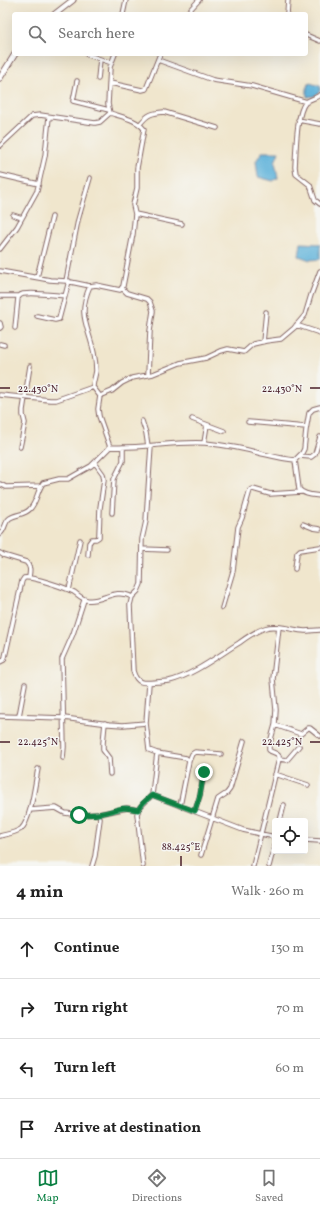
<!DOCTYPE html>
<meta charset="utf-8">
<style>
:root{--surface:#fff;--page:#f6f6f6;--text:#222;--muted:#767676;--line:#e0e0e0;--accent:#0b8043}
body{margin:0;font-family:Vollkorn,serif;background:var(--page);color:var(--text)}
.controls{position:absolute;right:12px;bottom:12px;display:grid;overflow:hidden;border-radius:4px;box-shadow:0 4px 16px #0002}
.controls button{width:36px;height:36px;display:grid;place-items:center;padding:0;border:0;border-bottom:1px solid var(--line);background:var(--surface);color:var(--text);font:20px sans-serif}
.stop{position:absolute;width:12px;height:12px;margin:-9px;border:3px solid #0b8043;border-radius:50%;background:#fff}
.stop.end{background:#0b8043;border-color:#fff;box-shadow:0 1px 4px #0008}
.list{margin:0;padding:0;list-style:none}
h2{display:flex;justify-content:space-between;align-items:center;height:52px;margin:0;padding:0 16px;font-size:17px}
h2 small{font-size:13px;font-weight:400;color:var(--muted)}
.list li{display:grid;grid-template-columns:26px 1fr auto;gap:12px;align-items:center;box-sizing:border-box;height:60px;padding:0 16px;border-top:1px solid var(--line)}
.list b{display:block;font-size:15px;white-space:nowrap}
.list em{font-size:13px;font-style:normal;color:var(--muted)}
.icon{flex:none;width:22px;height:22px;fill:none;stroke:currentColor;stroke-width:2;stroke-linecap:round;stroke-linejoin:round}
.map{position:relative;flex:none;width:320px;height:866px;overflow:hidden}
.search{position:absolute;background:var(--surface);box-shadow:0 4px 16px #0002;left:12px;right:12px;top:12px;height:44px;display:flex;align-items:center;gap:10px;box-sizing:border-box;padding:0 14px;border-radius:4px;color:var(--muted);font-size:15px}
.sheet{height:292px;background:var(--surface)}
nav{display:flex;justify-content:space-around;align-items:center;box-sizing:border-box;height:56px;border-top:1px solid var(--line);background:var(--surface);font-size:11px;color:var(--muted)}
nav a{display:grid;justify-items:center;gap:2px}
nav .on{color:var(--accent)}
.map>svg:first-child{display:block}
.water{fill:#5eb2da;stroke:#546882}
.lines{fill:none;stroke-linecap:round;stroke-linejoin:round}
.street-casing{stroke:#846564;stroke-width:5.5}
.secondary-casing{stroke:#846564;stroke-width:7}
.street{stroke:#fff;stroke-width:3.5}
.secondary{stroke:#fff;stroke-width:5}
.route{stroke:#0b8043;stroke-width:5}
.ticks{fill:none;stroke:#4a1f2b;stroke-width:1.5}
.ticks-label{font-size:10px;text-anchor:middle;fill:#4a1f2b;stroke:#f6f6f2;stroke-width:3;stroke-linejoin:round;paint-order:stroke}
</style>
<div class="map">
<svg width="320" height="866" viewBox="0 0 320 866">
<rect width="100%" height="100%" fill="#f6f6f2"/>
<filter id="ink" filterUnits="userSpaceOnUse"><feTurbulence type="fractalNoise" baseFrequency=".025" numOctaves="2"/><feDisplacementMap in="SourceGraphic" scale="8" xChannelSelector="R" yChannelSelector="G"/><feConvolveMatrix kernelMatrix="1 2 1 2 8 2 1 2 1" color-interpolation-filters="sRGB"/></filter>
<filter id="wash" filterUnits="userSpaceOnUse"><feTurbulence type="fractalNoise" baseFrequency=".012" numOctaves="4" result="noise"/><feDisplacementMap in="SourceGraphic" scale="16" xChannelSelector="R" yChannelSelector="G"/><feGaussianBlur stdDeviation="0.9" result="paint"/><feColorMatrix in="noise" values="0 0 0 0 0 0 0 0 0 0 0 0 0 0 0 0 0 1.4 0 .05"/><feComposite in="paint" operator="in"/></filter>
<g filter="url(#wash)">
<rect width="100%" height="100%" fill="#f0e6cd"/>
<path class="water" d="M 310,83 L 320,86 L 320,91 L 315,96 L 307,97 L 307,86 Z
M 262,152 L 279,152 L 275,162 L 278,178 L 273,181 L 258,177 L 256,161 Z
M 301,243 L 320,244 L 320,259 L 310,260 L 299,256 Z"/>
</g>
<g filter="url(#ink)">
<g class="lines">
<defs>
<path id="street" d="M 123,14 L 126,0
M 186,14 L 199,0
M 287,14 L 288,0
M 306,35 L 320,41
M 87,54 L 88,55 L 112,63
M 158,60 L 213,80 L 252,86 L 307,102
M 98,79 L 100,59
M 77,81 L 73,101 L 109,110
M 110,83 L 142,90 L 146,89 L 160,54
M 320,95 C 316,98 310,99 306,102 C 296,112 296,152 295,167 L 296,174 L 310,185 L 315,200 L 320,204
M 298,120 L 320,124
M 140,124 C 148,114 152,113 164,112 L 217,128
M 0,146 L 32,116 L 40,115 L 95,123 L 100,122 L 110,113
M 0,175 L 39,184
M 135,214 L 182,224
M 13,215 L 22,218
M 0,249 L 17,227 L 37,191 L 45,156 L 49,117
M 0,271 L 50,280 L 66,281 L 90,286 L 96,285 L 120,290 L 123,286 L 133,234 L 135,214 L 133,205 L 137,188 L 137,168 L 144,129 C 136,119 122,117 110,113 L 108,104 L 110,67 L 115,54
M 320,271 L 311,295 L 305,315 L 294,328 L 281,339 L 266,341 L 253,344 L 244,352 L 228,349 L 221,351 L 206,358 L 180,363 L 153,374 L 132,378 L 122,383 L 112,391 L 100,396 L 98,409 L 99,416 L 110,447 C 141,449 173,441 205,443 C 223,445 242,448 259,453 C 272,456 283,459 295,460 L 299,489 C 304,495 313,495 320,496
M 37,277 L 52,217
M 66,281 L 78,220 L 90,178
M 90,286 C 77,315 88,325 94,353 C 95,358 96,366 96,371 C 95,377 93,382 93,387 L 100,396
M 122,288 L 127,293 L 147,299 L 150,302 L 153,311 L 150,331 L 148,374
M 0,296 L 19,296
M 37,316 L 55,320 L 59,319 L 69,281
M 0,323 L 1,327 L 0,328
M 296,325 L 320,333
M 15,328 L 18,298 C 20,296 19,295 23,294 C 35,292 53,295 65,296
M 263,342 L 266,312
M 0,344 L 4,345
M 0,395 L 50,400 L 56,400 L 93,387
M 192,419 L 224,431
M 142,421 L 146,433 L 148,446
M 248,422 L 306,427
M 204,443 L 207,425
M 151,446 L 146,521 L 142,539 L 141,584 L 138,591 L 132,597 L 130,605 L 132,650 L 133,671 C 137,685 144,683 157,682 C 161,682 165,681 169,681 C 192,676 219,655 239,643 C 247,637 256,631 265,628 C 277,624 292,630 305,631 C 310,631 315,630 320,630
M 20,447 L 25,423 L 23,415 L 23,410 L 30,366
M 300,456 L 311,457 L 315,454 L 320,437
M 295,460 L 302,453 L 304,449 L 306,430 L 309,413 L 313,409 L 320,407
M 0,484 L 6,487 L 40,486
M 112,513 L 114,479 L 123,461 L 123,447
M 303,524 L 313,528 L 320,529
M 0,534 C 6,529 4,522 10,518 C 16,514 25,515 30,509 C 37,502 37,491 43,483 L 59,479 L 68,479 L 82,471 L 91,466 L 110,447
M 142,549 L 167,550
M 0,553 L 3,555 L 26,562 C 31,567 30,571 29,577
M 88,555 L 89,543 L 92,539 L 96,539 L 99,537 L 99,534 L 100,508 L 104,480 L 103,474 L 95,463
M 295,569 L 297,553 L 300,550 L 320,547
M 69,590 L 80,540
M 222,608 L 233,571 L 238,527 L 242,518 L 250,490 L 253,489 L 270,494 L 302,492
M 0,662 L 4,660 L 5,657 L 22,581 L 24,578 C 32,576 66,588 74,592 C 78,595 82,599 87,600 C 101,603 115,587 132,597
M 149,683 L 146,723 L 149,750 L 157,753 L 186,758 L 189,761 L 180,806
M 0,716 L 64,718 L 109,724 L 123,725 L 146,723
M 19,716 L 25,684
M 105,723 L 103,743 L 103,750 L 109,758 L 110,774
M 275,725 L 301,734 L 308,728 L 310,728 L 320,736
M 63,758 L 64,747 L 62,659 L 73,634 L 84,600
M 279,759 L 287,760 L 299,746
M 189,761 L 192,754 L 195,752 L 221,754
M 275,774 L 308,785
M 152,795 L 243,830 L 275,837
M 30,810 L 56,808 L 65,813 L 79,815 L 99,814 L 127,808 L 138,810
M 195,811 L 200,795 L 204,772
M 280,821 L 284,805
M 0,836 C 7,834 15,833 21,829 C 31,820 35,783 38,769
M 305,840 L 320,841
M 201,855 L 218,799 L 227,793 L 230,789 L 244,741
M 92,866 L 95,856 L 100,819 L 99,814
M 143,866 L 137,814 L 140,807 L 152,795 L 157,753
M 253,866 L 279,759 L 279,756 C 276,752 272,753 269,750 L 269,746 L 275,725 L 276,710 L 273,679 L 279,627
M 269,866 L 275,843"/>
<path id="secondary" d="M 55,14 L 73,0
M 0,78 L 15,54"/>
</defs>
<use href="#street" class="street-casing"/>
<use href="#secondary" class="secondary-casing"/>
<use href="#street" class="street"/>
<use href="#secondary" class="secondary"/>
</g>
</g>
<g class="lines" filter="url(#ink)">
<path class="route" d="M 79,815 C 85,814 92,815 98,814 C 116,812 119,805 138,810 L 143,803 L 152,795 L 195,811 L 200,795 L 204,772"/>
</g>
<path class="ticks" d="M 0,388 L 10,388M 310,388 L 320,388M 0,742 L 10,742M 310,742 L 320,742M 181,856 L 181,866"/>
<g class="ticks-label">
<text x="38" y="392">22.430°N</text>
<text x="282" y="392">22.430°N</text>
<text x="38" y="745">22.425°N</text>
<text x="282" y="745">22.425°N</text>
<text x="181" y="850">88.425°E</text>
</g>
</svg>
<div class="controls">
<button><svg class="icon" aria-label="locate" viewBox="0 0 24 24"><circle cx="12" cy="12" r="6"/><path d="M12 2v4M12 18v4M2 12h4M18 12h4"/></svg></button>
</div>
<div class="stop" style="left:79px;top:815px"></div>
<div class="stop end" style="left:204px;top:772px"></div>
<div class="search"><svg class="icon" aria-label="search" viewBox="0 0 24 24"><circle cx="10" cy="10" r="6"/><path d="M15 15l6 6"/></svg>Search here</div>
</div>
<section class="sheet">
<h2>4 min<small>Walk · 260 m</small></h2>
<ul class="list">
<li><svg class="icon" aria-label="ahead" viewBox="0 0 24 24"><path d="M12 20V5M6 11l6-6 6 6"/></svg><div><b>Continue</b></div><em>130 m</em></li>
<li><svg class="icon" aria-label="right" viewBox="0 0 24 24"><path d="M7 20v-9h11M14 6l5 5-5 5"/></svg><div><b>Turn right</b></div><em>70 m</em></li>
<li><svg class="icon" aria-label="left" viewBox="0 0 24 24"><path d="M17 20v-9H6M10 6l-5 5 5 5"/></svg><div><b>Turn left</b></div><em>60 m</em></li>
<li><svg class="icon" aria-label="arrive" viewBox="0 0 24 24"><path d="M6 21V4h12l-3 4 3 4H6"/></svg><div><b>Arrive at destination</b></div></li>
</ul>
</section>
<nav>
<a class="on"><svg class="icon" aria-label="map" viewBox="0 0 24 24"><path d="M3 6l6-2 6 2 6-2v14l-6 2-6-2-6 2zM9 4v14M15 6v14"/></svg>Map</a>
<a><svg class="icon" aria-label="directions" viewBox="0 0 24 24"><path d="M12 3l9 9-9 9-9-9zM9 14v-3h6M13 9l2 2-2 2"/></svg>Directions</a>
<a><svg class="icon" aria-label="saved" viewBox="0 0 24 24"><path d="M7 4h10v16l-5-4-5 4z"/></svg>Saved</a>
</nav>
